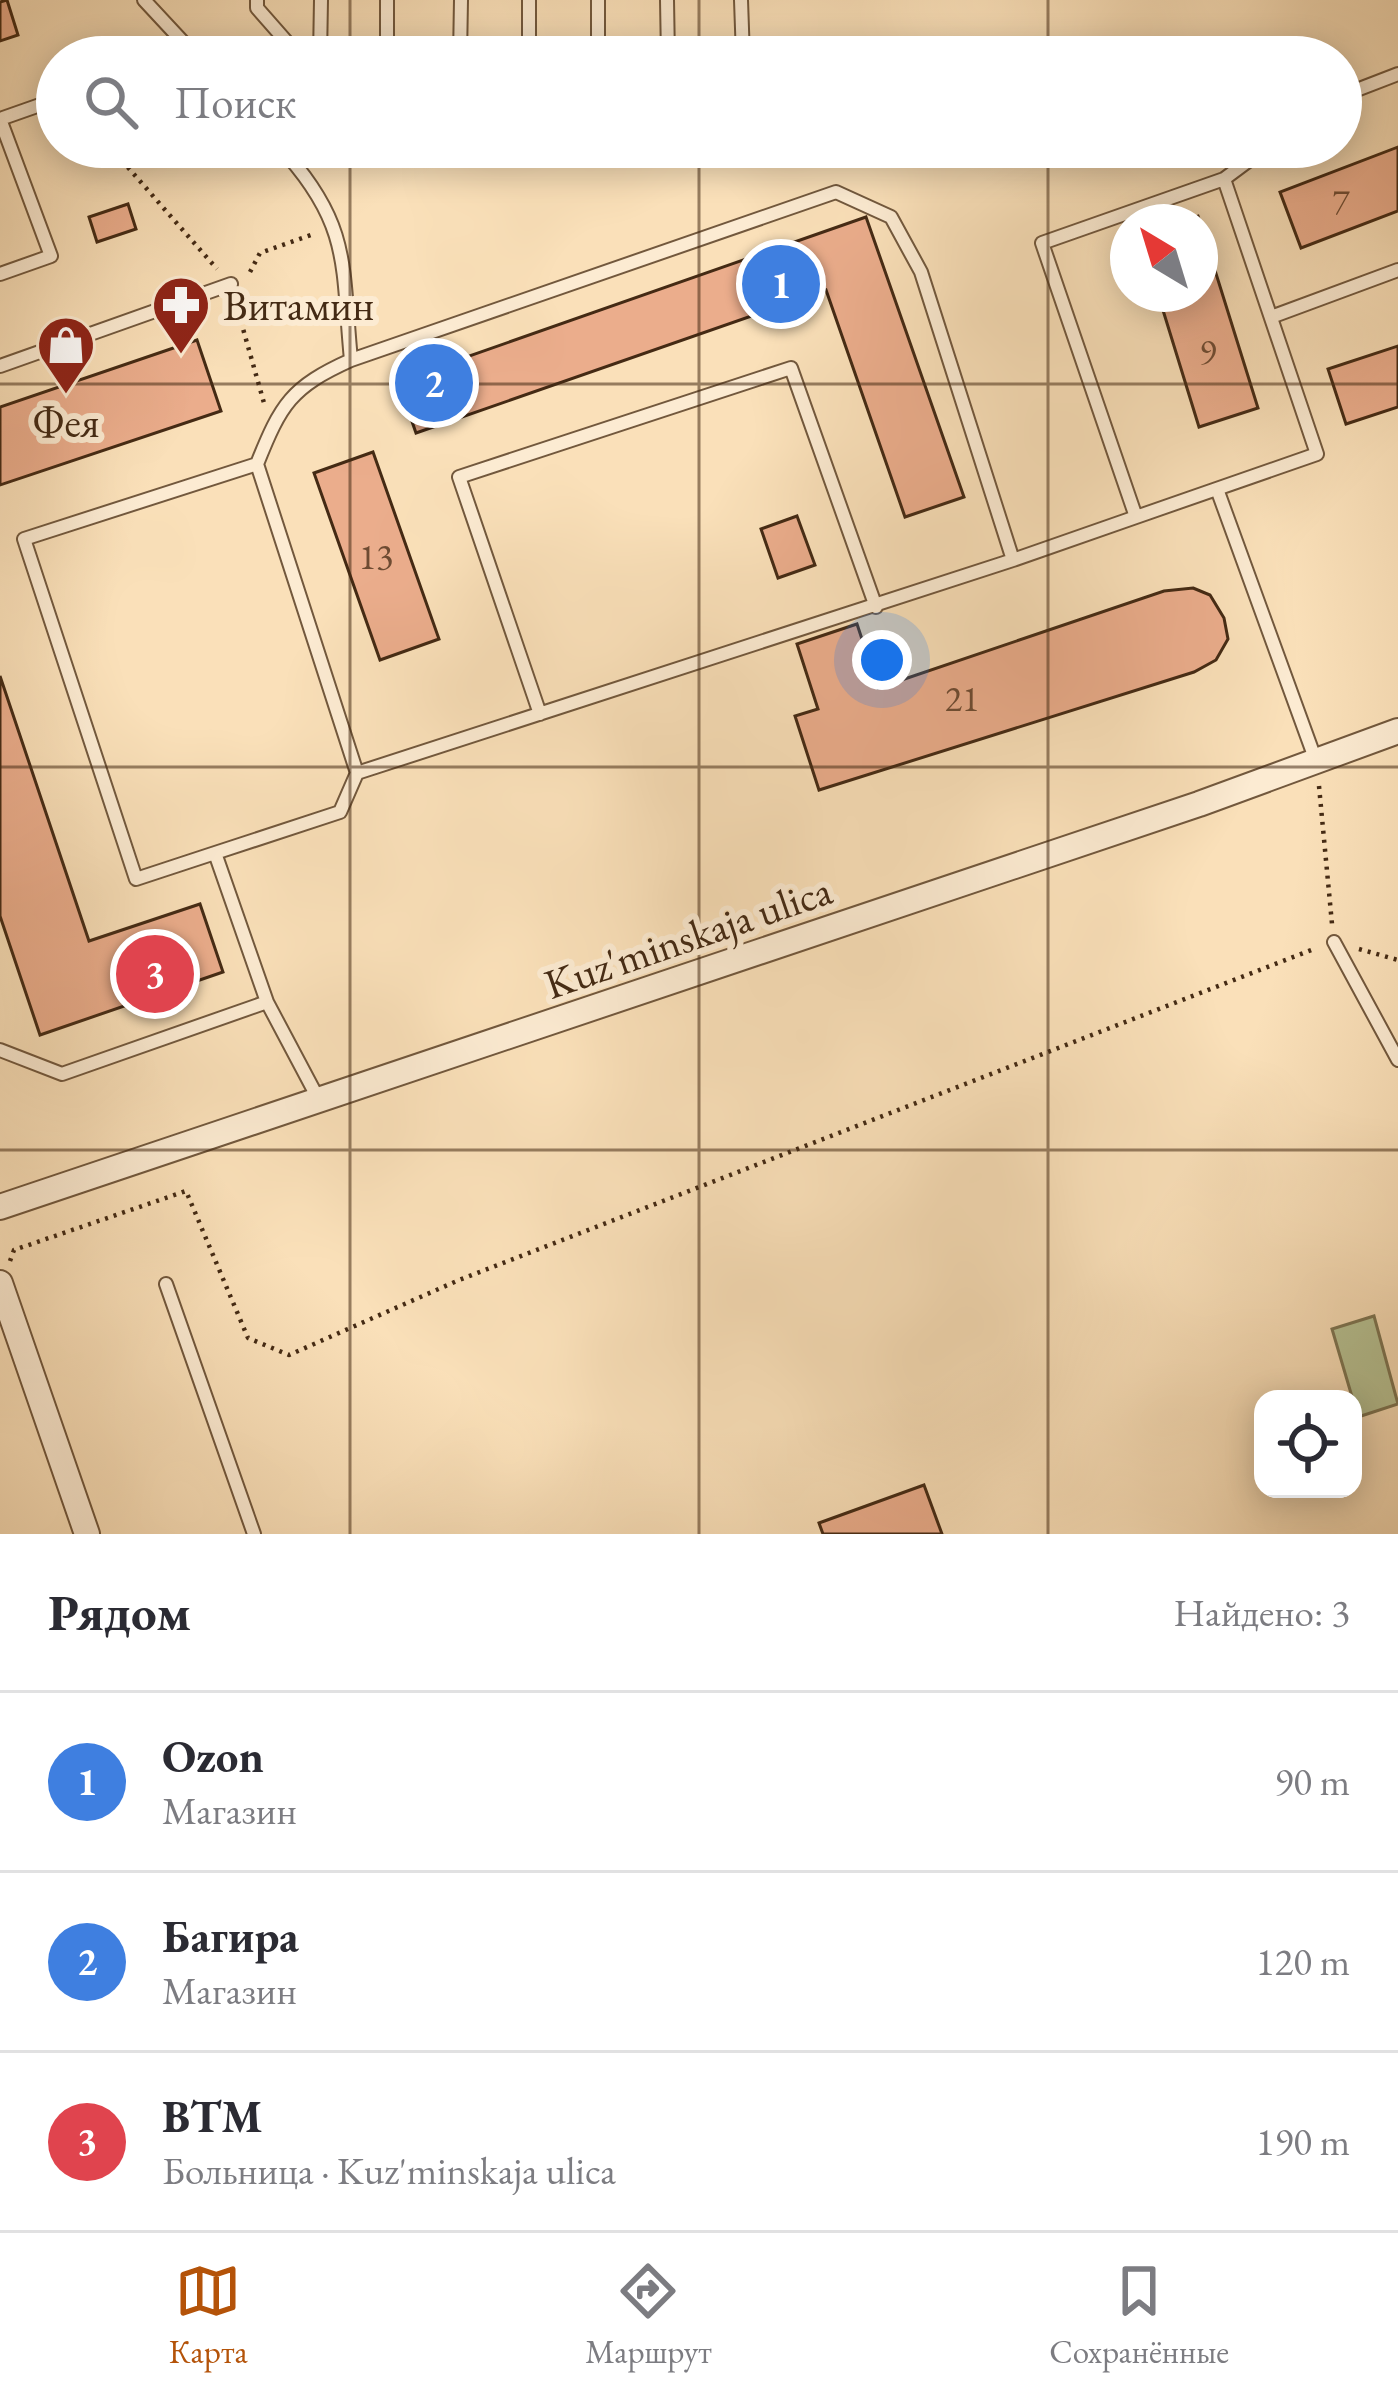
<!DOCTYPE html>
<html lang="ru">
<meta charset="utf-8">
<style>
:root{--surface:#fff;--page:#f7f7f7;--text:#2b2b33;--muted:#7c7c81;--line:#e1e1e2;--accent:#b45309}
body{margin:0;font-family:"EB Garamond",serif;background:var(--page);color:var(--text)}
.controls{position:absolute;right:36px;bottom:36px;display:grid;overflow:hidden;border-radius:24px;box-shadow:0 6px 30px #0003}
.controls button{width:108px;height:108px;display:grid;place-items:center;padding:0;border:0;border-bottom:3px solid var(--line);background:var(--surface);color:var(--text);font:60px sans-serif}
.compass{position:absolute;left:1110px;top:204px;width:108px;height:108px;border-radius:50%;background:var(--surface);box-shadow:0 6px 30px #0003;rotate:322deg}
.you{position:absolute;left:882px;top:660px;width:42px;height:42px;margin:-30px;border:9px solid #fff;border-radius:50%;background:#1a73e8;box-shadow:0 0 0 18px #1a73e833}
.badge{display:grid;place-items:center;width:78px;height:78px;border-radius:50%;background:var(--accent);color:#fff;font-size:39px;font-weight:700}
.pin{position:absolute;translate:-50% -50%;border:6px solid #fff;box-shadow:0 3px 12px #0006}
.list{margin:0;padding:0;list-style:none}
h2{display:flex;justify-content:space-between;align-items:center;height:156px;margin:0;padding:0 48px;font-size:51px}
h2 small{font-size:39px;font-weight:400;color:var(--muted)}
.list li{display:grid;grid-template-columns:78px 1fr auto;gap:36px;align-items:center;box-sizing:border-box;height:180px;padding:0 48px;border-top:3px solid var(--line)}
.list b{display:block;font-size:45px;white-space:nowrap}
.list p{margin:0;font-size:39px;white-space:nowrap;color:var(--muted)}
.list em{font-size:39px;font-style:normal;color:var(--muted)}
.icon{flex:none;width:66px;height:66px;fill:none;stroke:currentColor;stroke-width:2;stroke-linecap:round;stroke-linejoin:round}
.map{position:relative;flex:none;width:1398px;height:1534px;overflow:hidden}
.search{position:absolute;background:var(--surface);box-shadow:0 6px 30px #0003;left:36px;right:36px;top:36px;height:132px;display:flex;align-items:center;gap:30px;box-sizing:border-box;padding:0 42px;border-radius:66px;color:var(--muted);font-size:45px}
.sheet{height:696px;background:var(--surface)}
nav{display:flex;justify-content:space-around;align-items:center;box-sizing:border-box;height:168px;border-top:3px solid var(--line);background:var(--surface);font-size:33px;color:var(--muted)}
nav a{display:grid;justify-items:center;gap:6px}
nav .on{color:var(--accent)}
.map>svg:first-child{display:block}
.green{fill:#b7c395;stroke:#7e7654;stroke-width:3}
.building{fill:#ebad8c;stroke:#442a14;stroke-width:3}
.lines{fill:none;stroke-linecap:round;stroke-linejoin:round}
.lane-casing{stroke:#72583d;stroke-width:16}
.street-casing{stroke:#72583d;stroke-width:28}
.path{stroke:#442a14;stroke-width:4.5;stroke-dasharray:3 6;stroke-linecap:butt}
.lane{stroke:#fcebd2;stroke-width:12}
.street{stroke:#fcebd2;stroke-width:24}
.grid{fill:none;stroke:#442a14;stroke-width:3;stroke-opacity:0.55}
.labels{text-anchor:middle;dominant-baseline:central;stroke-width:12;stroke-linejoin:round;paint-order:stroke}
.number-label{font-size:36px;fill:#6e4b32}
.poi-label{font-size:42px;fill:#442a14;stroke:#fcebd2;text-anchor:start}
.street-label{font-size:42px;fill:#442a14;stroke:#fcebd2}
</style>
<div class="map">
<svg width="1398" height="1534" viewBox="0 0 1398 1534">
<rect width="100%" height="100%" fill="#fae0b9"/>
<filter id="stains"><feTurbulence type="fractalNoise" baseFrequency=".00167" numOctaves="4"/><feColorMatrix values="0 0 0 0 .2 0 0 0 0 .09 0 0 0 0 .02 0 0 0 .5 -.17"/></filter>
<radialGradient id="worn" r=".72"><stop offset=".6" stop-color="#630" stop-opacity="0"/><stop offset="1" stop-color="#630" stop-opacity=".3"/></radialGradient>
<path class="green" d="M 1374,1316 L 1398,1404 L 1358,1417 L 1332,1329 Z"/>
<path class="building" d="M 7,0 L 18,35 L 0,41 L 0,2 Z
M 815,55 L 976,57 L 815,57 Z
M 1398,147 L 1398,211 L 1301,248 L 1280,192 Z
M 128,204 L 136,229 L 97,242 L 89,217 Z
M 1198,216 L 1258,408 L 1199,427 L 1158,294 L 1200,294 L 1200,222 L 1178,222 Z
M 866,217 L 964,497 L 905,517 L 826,290 L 416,433 L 398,381 Z
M 197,340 L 221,411 L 0,485 L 0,407 Z
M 1398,346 L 1398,407 L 1346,424 L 1328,369 Z
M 373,452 L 439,639 L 380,660 L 314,473 Z
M 797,516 L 815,565 L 778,578 L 761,529 Z
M 1193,588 L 1210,595 L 1224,618 L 1228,639 L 1216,660 L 1194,672 L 819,790 L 795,716 L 818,709 L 797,644 L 857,624 L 878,688 L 1164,591 Z
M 0,676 L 89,941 L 200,904 L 223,972 L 40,1035 L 0,916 Z
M 924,1485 L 942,1534 L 823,1534 L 819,1523 Z"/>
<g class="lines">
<defs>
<path id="lane" d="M 144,0 L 197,57
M 257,0 L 257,8 L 300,57
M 529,0 L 529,57
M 667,0 L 668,57
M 741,0 L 743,57
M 320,57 L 321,0
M 387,57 L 387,0
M 460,57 L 461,0
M 598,57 L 598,0
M 1341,96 L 1398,74
M 3,118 L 57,99
M 0,119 L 51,256 L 0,274
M 279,147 L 288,156 L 298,147
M 288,156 C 351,228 342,269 351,360
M 1224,179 L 1317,454 L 1136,517 L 1042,243 Z
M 1224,179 L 1267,147
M 1271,317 L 1398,270
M 0,366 L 231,284
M 1217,489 L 1316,761
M 1013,560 L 1136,517
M 540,714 L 459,477 L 791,368 L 876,607
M 215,853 L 136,879 L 24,539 L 257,464
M 1334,942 L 1398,1060
M 0,1050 L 62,1074 L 267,1002
M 320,1102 L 267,1002 L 215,853 L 340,812 L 357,773 L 257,464 C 281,404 291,387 351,360 L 836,192 L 891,217 L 921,272 L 1013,560 L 357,773
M 166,1284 L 254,1534"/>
<path id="street" d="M 0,1207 L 1199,804 L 1398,731
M 0,1283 L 87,1534"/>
</defs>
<use href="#lane" class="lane-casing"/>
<use href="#street" class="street-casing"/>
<path class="path" d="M 110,147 L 217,269
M 250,272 L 260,253 L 314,234
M 236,304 L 264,403
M 1319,786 L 1332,924
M 1359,949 L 1398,960
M 10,1261 L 14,1250 L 186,1191 L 248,1338 L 289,1355 L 459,1280 L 1314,949"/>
<use href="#lane" class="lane"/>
<use href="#street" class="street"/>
</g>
<path class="grid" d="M 350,0 L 350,57M 699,0 L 699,57M 1048,0 L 1048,57M 350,147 L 350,1534M 699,147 L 699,1534M 1048,147 L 1048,1534M 0,384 L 1398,384M 0,767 L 1398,767M 0,1150 L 1398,1150"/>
<defs>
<symbol id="pharmacy-pin" viewBox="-11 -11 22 30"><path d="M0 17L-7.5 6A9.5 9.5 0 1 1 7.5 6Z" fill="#8f2418" stroke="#fcebd2"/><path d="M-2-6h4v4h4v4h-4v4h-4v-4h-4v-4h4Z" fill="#fff"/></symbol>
<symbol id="shop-pin" viewBox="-11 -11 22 30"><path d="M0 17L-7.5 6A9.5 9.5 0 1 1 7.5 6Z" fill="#8f2418" stroke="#fcebd2"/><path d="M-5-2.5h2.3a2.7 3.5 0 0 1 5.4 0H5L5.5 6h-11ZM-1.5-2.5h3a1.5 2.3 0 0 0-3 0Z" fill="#fff"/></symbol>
</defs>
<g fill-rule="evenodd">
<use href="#pharmacy-pin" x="148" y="272" width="66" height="90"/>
<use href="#shop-pin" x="33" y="312" width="66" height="90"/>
</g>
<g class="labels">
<g class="number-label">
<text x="1341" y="201">7</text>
<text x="1208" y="351">9</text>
<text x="376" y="556">13</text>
<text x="962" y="698">21</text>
</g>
<g class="poi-label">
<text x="223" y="305">Витамин</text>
<text x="66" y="422" text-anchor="middle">Фея</text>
</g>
<g class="street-label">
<text transform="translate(688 937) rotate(-19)">Kuz'minskaja ulica</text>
</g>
</g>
<rect width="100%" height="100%" filter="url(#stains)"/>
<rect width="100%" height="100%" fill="url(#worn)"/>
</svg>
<div class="controls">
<button><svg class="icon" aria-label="locate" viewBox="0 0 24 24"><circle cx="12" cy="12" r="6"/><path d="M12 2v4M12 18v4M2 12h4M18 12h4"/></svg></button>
</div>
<svg class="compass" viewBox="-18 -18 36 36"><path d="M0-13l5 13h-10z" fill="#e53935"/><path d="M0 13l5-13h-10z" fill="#7c7c81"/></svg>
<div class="you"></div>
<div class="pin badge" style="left:781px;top:284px;background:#3f7fe0">1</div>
<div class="pin badge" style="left:434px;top:383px;background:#3f7fe0">2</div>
<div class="pin badge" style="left:155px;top:974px;background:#e0444e">3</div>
<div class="search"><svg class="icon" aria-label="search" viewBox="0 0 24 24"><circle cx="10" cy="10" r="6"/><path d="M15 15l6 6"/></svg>Поиск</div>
</div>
<section class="sheet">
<h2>Рядом<small>Найдено: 3</small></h2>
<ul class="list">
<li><span class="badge" style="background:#3f7fe0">1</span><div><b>Ozon</b><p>Магазин</p></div><em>90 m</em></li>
<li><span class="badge" style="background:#3f7fe0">2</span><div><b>Багира</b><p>Магазин</p></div><em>120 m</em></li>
<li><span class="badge" style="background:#e0444e">3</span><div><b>ВТМ</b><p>Больница · Kuz'minskaja ulica</p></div><em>190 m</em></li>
</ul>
</section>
<nav>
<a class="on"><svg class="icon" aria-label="map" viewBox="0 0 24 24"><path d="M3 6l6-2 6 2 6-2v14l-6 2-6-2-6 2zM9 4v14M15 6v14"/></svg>Карта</a>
<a><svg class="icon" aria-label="directions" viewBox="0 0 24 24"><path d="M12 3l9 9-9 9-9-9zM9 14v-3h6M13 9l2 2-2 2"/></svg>Маршрут</a>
<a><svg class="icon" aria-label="saved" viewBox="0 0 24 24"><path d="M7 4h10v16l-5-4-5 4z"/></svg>Сохранённые</a>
</nav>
